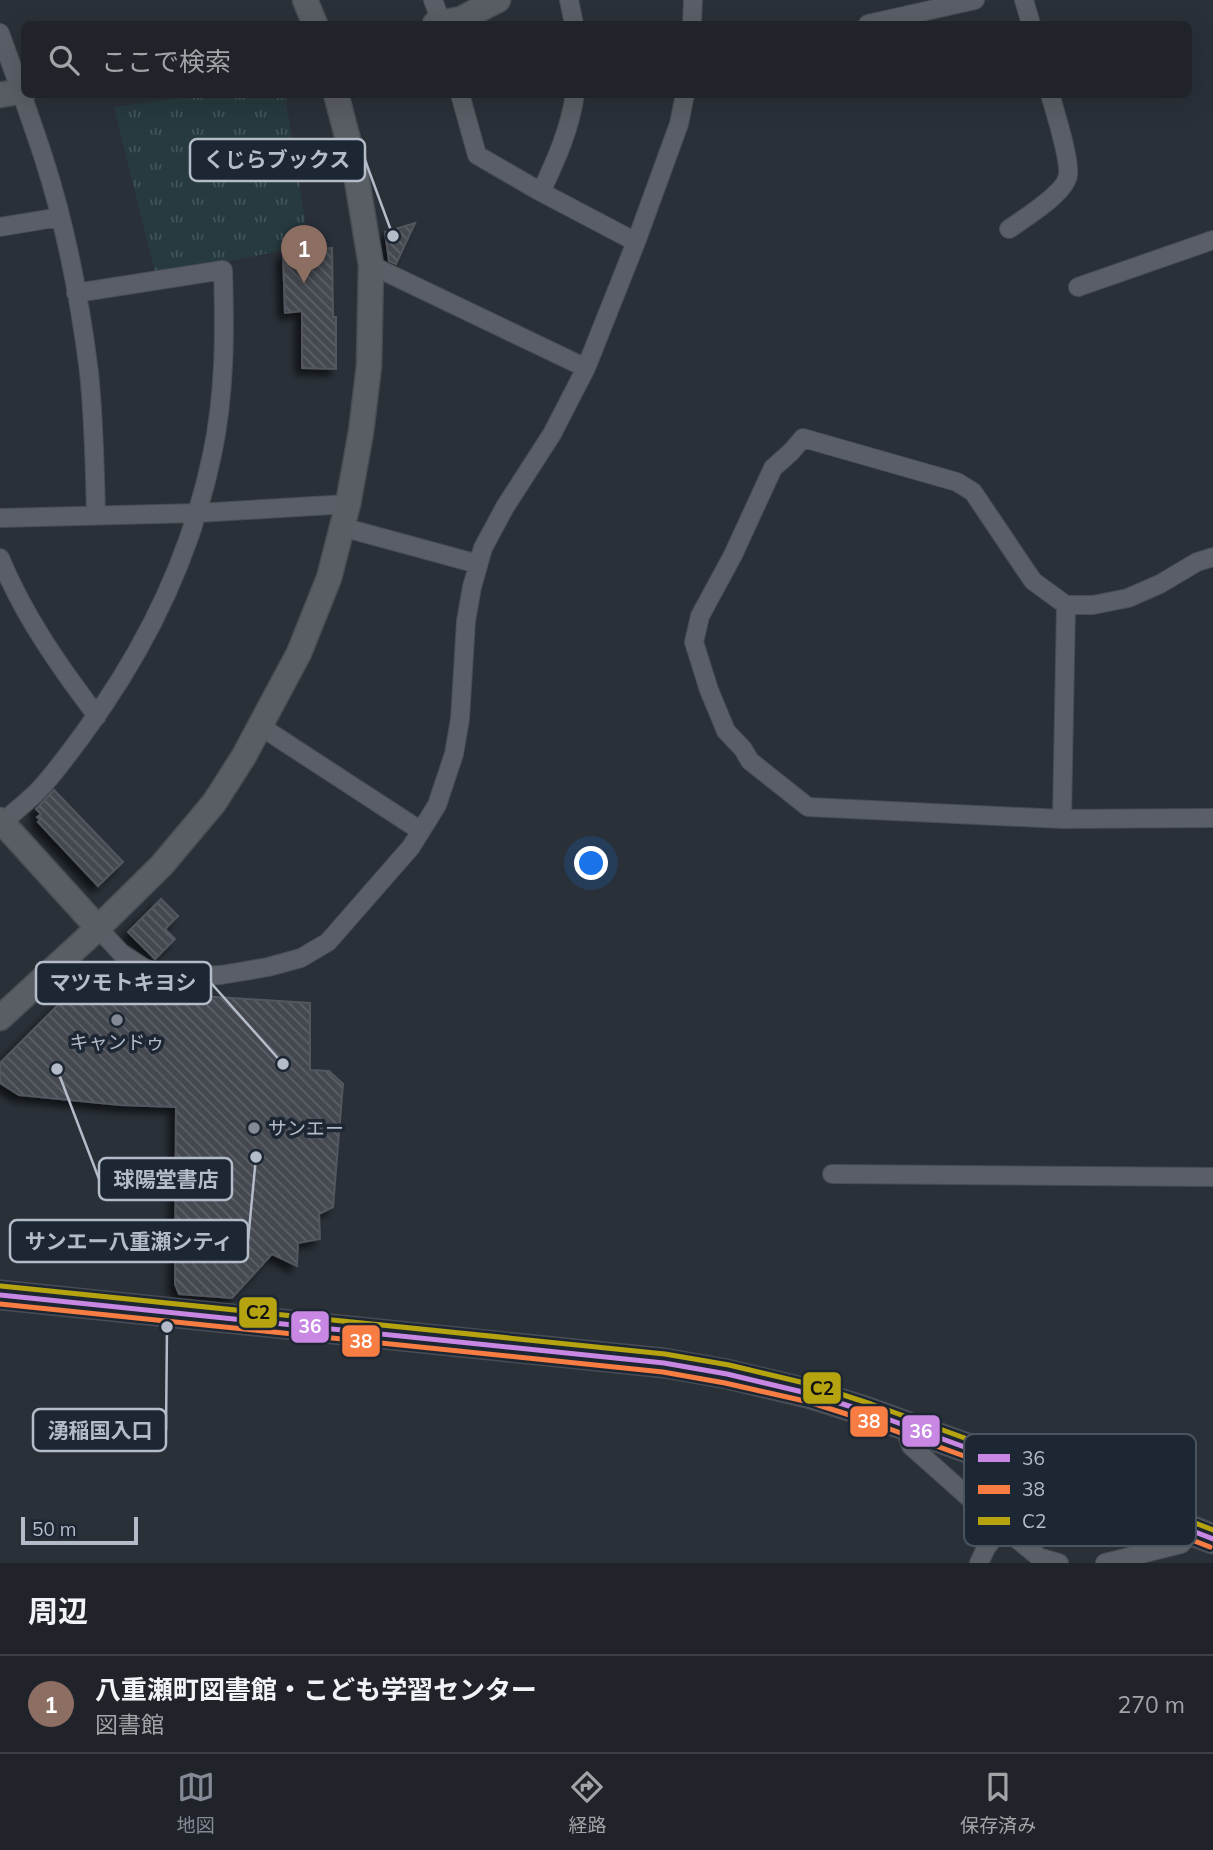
<!DOCTYPE html>
<html lang="ja">
<meta charset="utf-8">
<style>
:root{--surface:#20242a;--page:#2d3036;--text:#f1f3f6;--muted:#a2a4a8;--line:#3d4147;--accent:#848b96}
body{margin:0;font-family:Mulish,"Noto Sans JP",sans-serif;background:var(--page);color:var(--text)}
.scale{position:absolute;left:21px;bottom:18px;width:117px;box-sizing:border-box;padding-left:7px;border:4px solid #b4bcc9;border-top:0;font-size:19px;line-height:24px;white-space:nowrap;color:#b4bcc9;-webkit-text-stroke:5px #1d2633;paint-order:stroke}
.you{position:absolute;left:592px;top:864px;width:24px;height:24px;margin:-18px;border:5px solid #fff;border-radius:50%;background:#1a73e8;box-shadow:0 0 0 10px #1a73e833}
.badge{display:grid;place-items:center;width:46px;height:46px;border-radius:50%;background:var(--accent);color:#fff;font-size:23px;font-weight:700}
.pin{position:absolute;translate:-50% -58px;filter:drop-shadow(0 2px 4px #0008)}
.pin::after{content:'';position:absolute;top:37px;width:24px;height:21px;background:inherit;clip-path:polygon(0 0,100% 0,50% 100%)}
.list{margin:0;padding:0;list-style:none}
h2{display:flex;justify-content:space-between;align-items:center;height:91px;margin:0;padding:0 28px;font-size:30px}
h2 small{font-size:23px;font-weight:400;color:var(--muted)}
.list li{display:grid;grid-template-columns:46px 1fr auto;gap:21px;align-items:center;box-sizing:border-box;height:98px;padding:0 28px;border-top:2px solid var(--line)}
.list b{display:block;font-size:26px;white-space:nowrap}
.list p{margin:0;font-size:23px;white-space:nowrap;color:var(--muted)}
.list em{font-size:23px;font-style:normal;color:var(--muted)}
.icon{flex:none;width:38px;height:38px;fill:none;stroke:currentColor;stroke-width:2;stroke-linecap:round;stroke-linejoin:round}
.map{position:relative;flex:none;width:1213px;height:1563px;overflow:hidden}
.search{position:absolute;background:var(--surface);box-shadow:0 7px 28px #0002;left:21px;right:21px;top:21px;height:77px;display:flex;align-items:center;gap:18px;box-sizing:border-box;padding:0 24px;border-radius:10px;color:var(--muted);font-size:26px}
.sheet{height:189px;background:var(--surface)}
nav{display:flex;justify-content:space-around;align-items:center;box-sizing:border-box;height:98px;border-top:2px solid var(--line);background:var(--surface);font-size:19px;color:var(--muted)}
nav a{display:grid;justify-items:center;gap:4px}
nav .on{color:var(--accent)}
.map>svg:first-child{display:block}
.park{fill:url(#park-tufts)}
.building{fill:url(#building-back-hatch);stroke:#52575f;stroke-width:2;filter:url(#shadow)}
.lines{fill:none;stroke-linecap:round;stroke-linejoin:round}
.street-casing{stroke:#484c53;stroke-width:20}
.secondary-casing{stroke:#484c53;stroke-width:27}
.primary-casing{stroke:#484c55;stroke-width:31}
.street{stroke:#5a5e66;stroke-width:18}
.secondary{stroke:#595d64;stroke-width:24}
.primary{stroke:#5c6168;stroke-width:28}
.bus-1-casing{stroke:#1d2633;stroke-width:10}
.bus-2-casing{stroke:#1d2633;stroke-width:10}
.bus-3-casing{stroke:#1d2633;stroke-width:10}
.bus-1{stroke:#c787e3;stroke-width:5}
.bus-2{stroke:#f77d43;stroke-width:5}
.bus-3{stroke:#b5a410;stroke-width:5}
.poi-dot{fill:#848b96;stroke:#1d2633;stroke-width:2.5}
.labels{text-anchor:middle;dominant-baseline:central;stroke-width:7;stroke-linejoin:round;paint-order:stroke}
.poi-label{font-size:19px;fill:#b4bcc9;stroke:#1d2633}
.key{fill:#1d2633;stroke:#4a5360;stroke-width:2}
.key-label{font-size:19px;fill:#b4bcc9}
.leader{fill:none;stroke:#b4bcc9;stroke-width:2.5}
.callout-dot{fill:#b4bcc9;stroke:#1d2633;stroke-width:2.5}
.callout{fill:#1d2633;stroke:#b4bcc9;stroke-width:2.5}
.callout-label{font-size:21px;text-anchor:middle;font-weight:bold;fill:#b4bcc9}
.line-badge{stroke:#1d2633;stroke-width:2.5}
.badge-label{font-size:19px;text-anchor:middle;font-weight:bold;fill:#fff}
.pale-badge-label{font-size:19px;text-anchor:middle;font-weight:bold;fill:#111}
</style>
<div class="map">
<svg width="1213" height="1563" viewBox="0 0 1213 1563">
<defs>
<pattern id="park-tufts" width="24" height="20" patternUnits="userSpaceOnUse" patternTransform="scale(1.75)"><rect width="24" height="20" fill="#273a3e"/><path d="M3 7l-1-3M5 7V3M7 7l1-3M15 17l-1-3M17 17v-4M19 17l1-3" fill="none" stroke="#445559"/></pattern>
<pattern id="building-back-hatch" width="6" height="6" patternUnits="userSpaceOnUse" patternTransform="scale(1.75)"><rect width="6" height="6" fill="#444950"/><path d="M-1 5l2 2M0 0l6 6M5-1l2 2" fill="none" stroke="#5d6168"/></pattern>
<filter id="shadow"><feDropShadow dx="-6" dy="6" stdDeviation="3.5" flood-color="#0009"/></filter>
</defs>
<rect width="100%" height="100%" fill="#2a3038"/>
<path class="park" d="M 202,95 L 285,95 L 309,245 L 156,276 L 114,107 Z"/>
<path class="building" d="M 415,223 L 396,264 L 389,261 L 385,232 Z
M 332,248 L 333,317 L 336,317 L 336,369 L 302,368 L 302,311 L 285,313 L 283,254 Z
M 54,790 L 123,862 L 98,886 L 38,822 L 40,820 L 37,817 L 41,814 L 36,809 Z
M 161,899 L 178,916 L 165,929 L 175,939 L 155,959 L 128,932 Z
M 75,988 L 310,1003 L 310,1070 L 329,1071 L 343,1084 L 333,1207 L 319,1214 L 320,1239 L 298,1243 L 297,1266 L 272,1254 L 232,1298 L 179,1294 L 175,1284 L 176,1107 L 120,1105 L 19,1095 L 0,1083 L 0,1063 Z"/>
<g class="lines">
<defs>
<path id="street" d="M 433,0 L 442,24
M 569,0 L 574,24
M 1024,0 L 1031,24
M 692,24 L 693,0
M 868,24 L 975,0
M 0,33 C 15,75 30,116 44,159 C 66,227 80,301 89,372 C 94,420 95,468 96,516
M 460,94 L 477,155 L 541,192 L 636,242
M 541,192 C 556,160 570,129 575,94
M 0,227 L 60,217
M 1009,229 C 1023,219 1066,193 1068,175 C 1070,158 1055,112 1050,94
M 371,265 L 586,368
M 1078,287 L 1213,240
M 0,518 L 198,513 L 348,504
M 342,527 L 478,564
M 1213,557 L 1197,562 L 1160,584 L 1128,598 L 1093,605 L 1066,605 L 1033,581 L 973,492 L 957,482 L 803,438 L 791,452 L 773,468 L 733,555 L 700,616 L 694,642 L 709,690 L 726,731 L 743,749 L 750,761 L 808,807 L 1062,819 L 1213,818
M 0,558 C 24,616 59,666 97,716
M 260,726 L 421,831
M 1062,819 L 1066,605
M 2,823 C 14,812 27,802 38,791 C 55,773 70,752 84,733 C 145,650 191,556 212,455 C 225,395 225,332 223,270 L 76,293
M 98,928 L 121,953 L 144,968 L 170,977 L 221,975 L 268,967 L 301,958 L 328,942 L 411,847 L 437,805 L 454,754 L 460,719 L 466,621 L 472,587 L 483,548 L 505,507 L 552,434 L 586,368 L 636,242 L 679,124 L 685,94
M 832,1174 L 1213,1177
M 903,1424 L 911,1446 L 1002,1527 L 1039,1557 L 1059,1563
M 979,1563 L 986,1548 L 1002,1527
M 1105,1563 L 1181,1544 L 1193,1531"/>
<path id="secondary" d="M 305,0 L 315,24
M 435,24 L 461,19 L 498,0
M 0,95 L 24,91
M 0,820 L 98,928
M 0,1018 L 98,928 L 162,865 L 214,803 L 244,756 L 299,653 L 329,578 L 348,504 L 361,432 L 369,366 L 371,265 L 354,162 L 336,94"/>
<path id="primary" d="M 0,1295 L 664,1363 L 727,1374 L 811,1394 L 868,1412 L 1149,1514 L 1213,1539"/>
</defs>
<use href="#street" class="street-casing"/>
<use href="#secondary" class="secondary-casing"/>
<use href="#primary" class="primary-casing"/>
<use href="#street" class="street"/>
<use href="#secondary" class="secondary"/>
<use href="#primary" class="primary"/>
<defs>
<path id="bus-1" d="M 0,1295 L 664,1363 L 727,1374 L 811,1394 L 868,1412 L 1149,1514 L 1213,1539"/>
<path id="bus-2" d="M 0,1304 L 663,1372 L 725,1383 L 809,1402 L 865,1420 L 1146,1522 L 1210,1547"/>
<path id="bus-3" d="M 1,1286 L 665,1354 L 729,1365 L 813,1385 L 871,1404 L 1152,1506 L 1213,1530"/>
</defs>
<use href="#bus-1" class="bus-1-casing"/>
<use href="#bus-2" class="bus-2-casing"/>
<use href="#bus-3" class="bus-3-casing"/>
<use href="#bus-1" class="bus-1"/>
<use href="#bus-2" class="bus-2"/>
<use href="#bus-3" class="bus-3"/>
</g>
<g class="poi-dot">
<circle cx="117" cy="1020" r="7"/>
<circle cx="254" cy="1128" r="7"/>
</g>
<g class="labels">
<g class="poi-label">
<text x="117" y="1042">キャンドゥ</text>
<text x="268" y="1128" text-anchor="start">サンエー</text>
</g>
</g>
<rect x="964" y="1434" width="232" height="112" rx="10" class="key"/>
<rect x="978" y="1454" width="32" height="8" fill="#c787e3"/>
<rect x="978" y="1485" width="32" height="9" fill="#f77d43"/>
<rect x="978" y="1517" width="32" height="8" fill="#b5a410"/>
<g class="key-label">
<text x="1022" y="1465">36</text>
<text x="1022" y="1496">38</text>
<text x="1022" y="1528">C2</text>
</g>
<path class="leader" d="M393 236L365 160M283 1064L211 983M57 1069L99 1179M256 1157L248 1241M167 1327L166 1430"/>
<g class="callout-dot">
<circle cx="393" cy="236" r="7"/>
<circle cx="283" cy="1064" r="7"/>
<circle cx="57" cy="1069" r="7"/>
<circle cx="256" cy="1157" r="7"/>
<circle cx="167" cy="1327" r="7"/>
</g>
<g class="callout">
<rect x="190" y="139" width="175" height="42" rx="7"/>
<rect x="36" y="962" width="175" height="42" rx="7"/>
<rect x="99" y="1158" width="133" height="42" rx="7"/>
<rect x="10" y="1220" width="238" height="42" rx="7"/>
<rect x="33" y="1409" width="133" height="42" rx="7"/>
</g>
<g class="callout-label">
<text x="277" y="167">くじらブックス</text>
<text x="123" y="990">マツモトキヨシ</text>
<text x="166" y="1187">球陽堂書店</text>
<text x="129" y="1249">サンエー八重瀬シティ</text>
<text x="100" y="1438">湧稲国入口</text>
</g>
<g class="line-badge">
<rect x="238" y="1296" width="40" height="33" rx="7" fill="#b5a410"/>
<rect x="290" y="1310" width="40" height="34" rx="7" fill="#c787e3"/>
<rect x="341" y="1324" width="40" height="34" rx="7" fill="#f77d43"/>
<rect x="802" y="1371" width="40" height="34" rx="7" fill="#b5a410"/>
<rect x="849" y="1405" width="40" height="33" rx="7" fill="#f77d43"/>
<rect x="901" y="1414" width="40" height="34" rx="7" fill="#c787e3"/>
</g>
<g class="badge-label">
<text x="310" y="1333">36</text>
<text x="361" y="1348">38</text>
<text x="869" y="1428">38</text>
<text x="921" y="1438">36</text>
</g>
<g class="pale-badge-label">
<text x="258" y="1319">C2</text>
<text x="822" y="1395">C2</text>
</g>
</svg>
<div class="scale">50 m</div>
<div class="you"></div>
<div class="pin badge" style="left:304px;top:283px;background:#8d6e63">1</div>
<div class="search"><svg class="icon" aria-label="search" viewBox="0 0 24 24"><circle cx="10" cy="10" r="6"/><path d="M15 15l6 6"/></svg>ここで検索</div>
</div>
<section class="sheet">
<h2>周辺<small></small></h2>
<ul class="list">
<li><span class="badge" style="background:#8d6e63">1</span><div><b>八重瀬町図書館・こども学習センター</b><p>図書館</p></div><em>270 m</em></li>
</ul>
</section>
<nav>
<a class="on"><svg class="icon" aria-label="map" viewBox="0 0 24 24"><path d="M3 6l6-2 6 2 6-2v14l-6 2-6-2-6 2zM9 4v14M15 6v14"/></svg>地図</a>
<a><svg class="icon" aria-label="directions" viewBox="0 0 24 24"><path d="M12 3l9 9-9 9-9-9zM9 14v-3h6M13 9l2 2-2 2"/></svg>経路</a>
<a><svg class="icon" aria-label="saved" viewBox="0 0 24 24"><path d="M7 4h10v16l-5-4-5 4z"/></svg>保存済み</a>
</nav>
